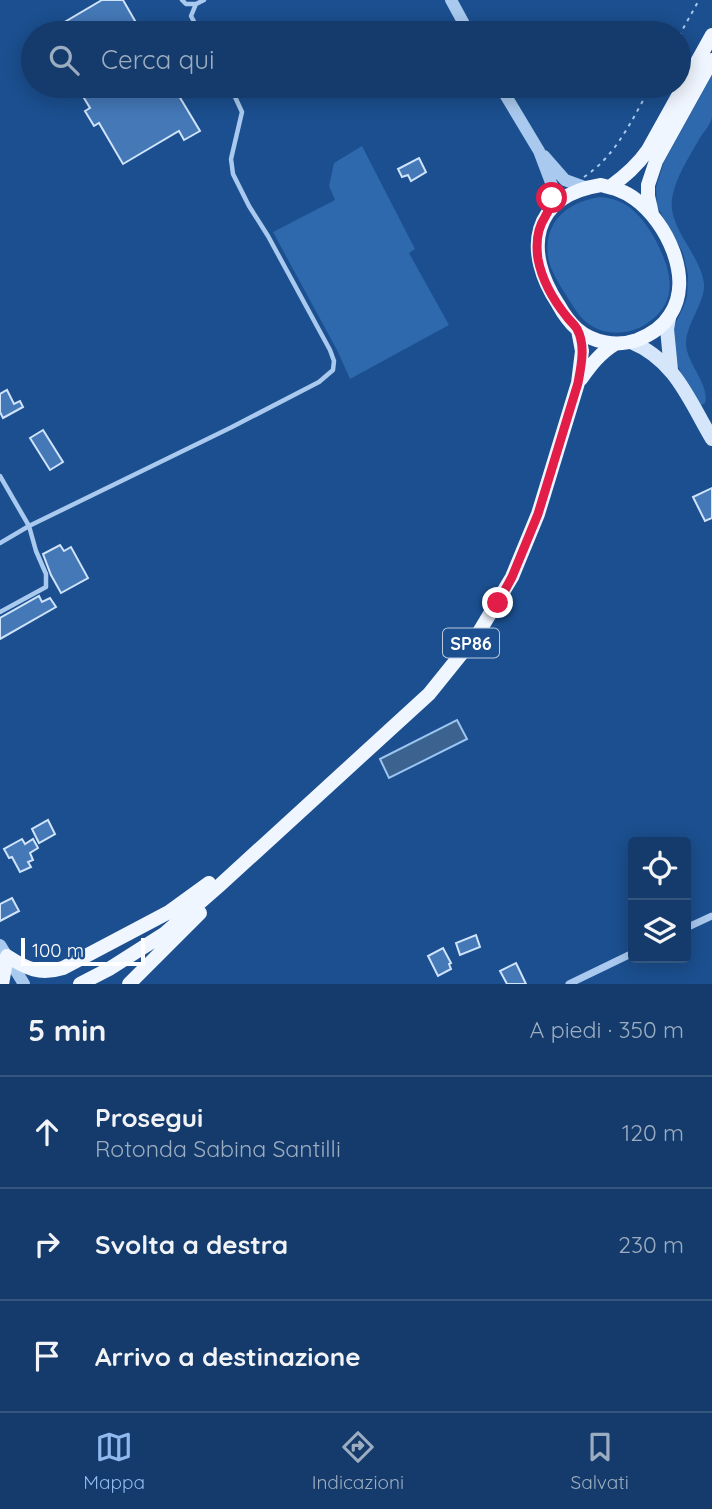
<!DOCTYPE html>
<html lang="it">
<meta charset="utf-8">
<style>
:root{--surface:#143b6b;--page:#214673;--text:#f1f3f6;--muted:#9dadc1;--line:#33557e;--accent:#90b9f0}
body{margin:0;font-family:Quicksand,sans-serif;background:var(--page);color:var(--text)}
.controls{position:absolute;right:21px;bottom:21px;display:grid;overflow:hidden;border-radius:7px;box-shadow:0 4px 18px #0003}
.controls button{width:63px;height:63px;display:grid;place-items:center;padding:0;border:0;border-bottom:2px solid var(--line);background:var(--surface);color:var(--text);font:35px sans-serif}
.scale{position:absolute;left:21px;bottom:18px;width:124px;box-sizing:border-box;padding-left:7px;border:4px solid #fff;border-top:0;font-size:19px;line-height:24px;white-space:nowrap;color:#fff;-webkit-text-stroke:5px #1b4f8f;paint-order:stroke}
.stop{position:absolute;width:21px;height:21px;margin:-16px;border:5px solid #e11d48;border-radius:50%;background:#fff}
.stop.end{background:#e11d48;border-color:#fff;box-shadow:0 2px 7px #0008}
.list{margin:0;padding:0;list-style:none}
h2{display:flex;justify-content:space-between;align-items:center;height:91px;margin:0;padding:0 28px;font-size:30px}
h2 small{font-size:23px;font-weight:400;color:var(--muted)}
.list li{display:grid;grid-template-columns:46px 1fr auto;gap:21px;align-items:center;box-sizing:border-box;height:112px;padding:0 28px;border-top:2px solid var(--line)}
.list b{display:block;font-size:26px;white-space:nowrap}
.list p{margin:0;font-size:23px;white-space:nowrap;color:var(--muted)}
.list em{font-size:23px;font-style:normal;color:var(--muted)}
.icon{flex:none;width:38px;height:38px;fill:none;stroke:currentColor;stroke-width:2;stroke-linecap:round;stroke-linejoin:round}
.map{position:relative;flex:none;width:712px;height:984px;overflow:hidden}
.search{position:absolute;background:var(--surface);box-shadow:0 4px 18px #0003;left:21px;right:21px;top:21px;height:77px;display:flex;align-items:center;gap:18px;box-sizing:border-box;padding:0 24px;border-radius:38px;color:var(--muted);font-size:26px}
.sheet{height:427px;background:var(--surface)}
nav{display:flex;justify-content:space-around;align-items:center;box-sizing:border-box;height:98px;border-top:2px solid var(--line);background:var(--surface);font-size:19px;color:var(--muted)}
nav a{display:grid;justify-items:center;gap:4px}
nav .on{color:var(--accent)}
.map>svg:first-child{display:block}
.green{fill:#2e69ad}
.water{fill:#3c6290;stroke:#9cc4f0;stroke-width:2}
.building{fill:#4478b7;stroke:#cfe3fa;stroke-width:2}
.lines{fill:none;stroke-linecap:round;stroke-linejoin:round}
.path{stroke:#a9c9ee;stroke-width:2;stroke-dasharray:3.5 5;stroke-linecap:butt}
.service{stroke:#a9c9ee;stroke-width:4.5}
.minor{stroke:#a9c9ee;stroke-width:7}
.tertiary{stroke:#a9c9ee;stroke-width:12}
.secondary{stroke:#d6e6fa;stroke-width:14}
.primary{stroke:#f0f6ff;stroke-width:14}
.route{stroke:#e11d48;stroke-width:9}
.labels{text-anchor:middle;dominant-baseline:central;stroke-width:6;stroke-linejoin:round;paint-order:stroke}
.shield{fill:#1b4f8f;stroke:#bbcadd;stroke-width:2}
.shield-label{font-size:18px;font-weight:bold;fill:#fff}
</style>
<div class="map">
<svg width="712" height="984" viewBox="0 0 712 984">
<rect width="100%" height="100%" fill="#1b4f8f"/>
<path class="green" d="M 712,75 C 712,86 712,108 712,118 C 710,124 705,131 701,136 C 690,156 669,186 672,210 C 676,235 700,257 704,283 C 706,302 686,323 686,344 C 687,364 710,385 705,403 L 700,406 L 682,375 L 676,362 L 673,328 L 683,308 L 687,297 L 688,275 L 683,253 L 657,206 L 656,187 L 664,162 Z
M 362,146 L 415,249 L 409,253 L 449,325 L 350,379 L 338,352 L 273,232 L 335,200 L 329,186 L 334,163 Z
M 601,197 C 610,198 618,200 626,205 C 639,213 649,228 656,241 C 671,270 680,300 649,322 C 630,336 603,337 585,321 C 577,314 572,304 566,295 C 559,284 550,270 548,257 C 543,221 569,201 601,197 Z"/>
<path class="water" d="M 457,720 L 467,739 L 389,778 L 380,759 Z"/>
<path class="building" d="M 102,0 L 123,0 L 142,33 L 126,33 L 121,25 L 108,33 L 46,33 Z
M 83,86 L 173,86 L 200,131 L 184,140 L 179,131 L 123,164 L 99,123 L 94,126 L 85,111 L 90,108 L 78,88 Z
M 419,158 L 426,172 L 411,181 L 408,175 L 402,177 L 398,169 Z
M 7,390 L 14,404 L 20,401 L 23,407 L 3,418 L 0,412 L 0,394 Z
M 43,430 L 63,462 L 50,470 L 30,438 Z
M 712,488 L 712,518 L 705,521 L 693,497 Z
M 60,545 L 64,551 L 71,547 L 88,578 L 61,593 L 51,575 L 43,554 Z
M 39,596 L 42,602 L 50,598 L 56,607 L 0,639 L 0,618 Z
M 48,820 L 55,834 L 39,843 L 32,829 Z
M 22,839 L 25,844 L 33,839 L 38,848 L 30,853 L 33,860 L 28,862 L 31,867 L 20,872 L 12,857 L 9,858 L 4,849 Z
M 12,898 L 19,911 L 0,921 L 0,904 Z
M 476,935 L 480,947 L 460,955 L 456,943 Z
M 443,948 L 451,963 L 449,964 L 451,969 L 438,976 L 428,956 Z
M 516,963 L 526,984 L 507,984 L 500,971 Z"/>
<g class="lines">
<path class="path" d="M 679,36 L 699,0
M 584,177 C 616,156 633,118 651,86"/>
<path class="service" d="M 182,0 L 186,4 L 196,4 L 204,0
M 196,4 L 191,16 L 200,33
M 0,476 L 29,526 L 232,427 L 319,382 L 333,370 L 334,361 L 330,350 L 268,236 L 249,206 L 233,174 L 231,159 L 242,112 L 230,86
M 0,543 L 29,526 L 36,551 L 46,574 L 46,587 L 0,612"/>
<path class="minor" d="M 686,928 L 712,916
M 569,984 L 633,953"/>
<path class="tertiary" d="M 451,0 L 469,33
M 500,86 L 539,151 L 553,188 L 552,207
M 544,156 L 565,180 L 587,188
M 0,945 L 24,984"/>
<path class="secondary" d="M 669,318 L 667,329 L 671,370
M 631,342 C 675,360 689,400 712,439"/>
<path class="primary" d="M 601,185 C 613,188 625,191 635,199 C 667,222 694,279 670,315 C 662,328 650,335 637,340 C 617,347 593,343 577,329 C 569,322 563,313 558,304 C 523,251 531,196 601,185 Z
M 610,187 C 625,176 637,166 648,150 L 712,35
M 652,214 L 648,196 L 648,185 L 656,161 L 712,60
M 581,379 C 591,365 600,353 615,344
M 2,984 L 7,956 C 27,969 40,975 63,968 L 169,912 L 209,883
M 80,984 L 109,969 L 164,934 L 220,885 L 429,694 L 479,632 L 512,577 L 538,514 L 578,383 L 582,351 L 578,330
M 129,984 L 200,913"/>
</g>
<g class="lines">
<path class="route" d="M 498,603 L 512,577 L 538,514 L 578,383 C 581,367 586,345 577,329 C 575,325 570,321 567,317 C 554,301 542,280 538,259 C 536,245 537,229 545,217 C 549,209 552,207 552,198"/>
</g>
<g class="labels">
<rect class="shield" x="443" y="628.5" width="56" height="29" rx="5"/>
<g class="shield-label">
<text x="471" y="643">SP86</text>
</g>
</g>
</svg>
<div class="controls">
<button><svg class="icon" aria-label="locate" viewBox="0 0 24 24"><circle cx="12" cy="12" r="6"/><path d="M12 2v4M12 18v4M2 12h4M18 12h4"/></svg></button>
<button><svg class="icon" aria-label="layers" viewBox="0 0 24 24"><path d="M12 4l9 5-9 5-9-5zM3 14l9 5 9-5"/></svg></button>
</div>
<div class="scale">100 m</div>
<div class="stop" style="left:552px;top:198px"></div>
<div class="stop end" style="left:498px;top:603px"></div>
<div class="search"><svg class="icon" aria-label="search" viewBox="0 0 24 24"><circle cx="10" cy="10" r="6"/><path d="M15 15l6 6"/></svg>Cerca qui</div>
</div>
<section class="sheet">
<h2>5 min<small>A piedi · 350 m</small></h2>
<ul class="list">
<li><svg class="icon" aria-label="ahead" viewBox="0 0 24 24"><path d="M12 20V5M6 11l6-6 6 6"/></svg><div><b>Prosegui</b><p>Rotonda Sabina Santilli</p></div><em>120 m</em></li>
<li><svg class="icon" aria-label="right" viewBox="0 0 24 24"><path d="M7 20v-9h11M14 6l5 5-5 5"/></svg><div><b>Svolta a destra</b></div><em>230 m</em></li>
<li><svg class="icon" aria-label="arrive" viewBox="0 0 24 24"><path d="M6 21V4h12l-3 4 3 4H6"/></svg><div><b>Arrivo a destinazione</b></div></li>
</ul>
</section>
<nav>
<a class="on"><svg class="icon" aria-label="map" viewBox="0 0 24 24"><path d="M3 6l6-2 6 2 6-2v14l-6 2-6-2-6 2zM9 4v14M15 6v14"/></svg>Mappa</a>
<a><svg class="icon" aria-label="directions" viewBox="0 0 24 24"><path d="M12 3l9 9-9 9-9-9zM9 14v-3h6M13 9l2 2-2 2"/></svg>Indicazioni</a>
<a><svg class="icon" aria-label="saved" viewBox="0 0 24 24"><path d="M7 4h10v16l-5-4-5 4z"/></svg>Salvati</a>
</nav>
